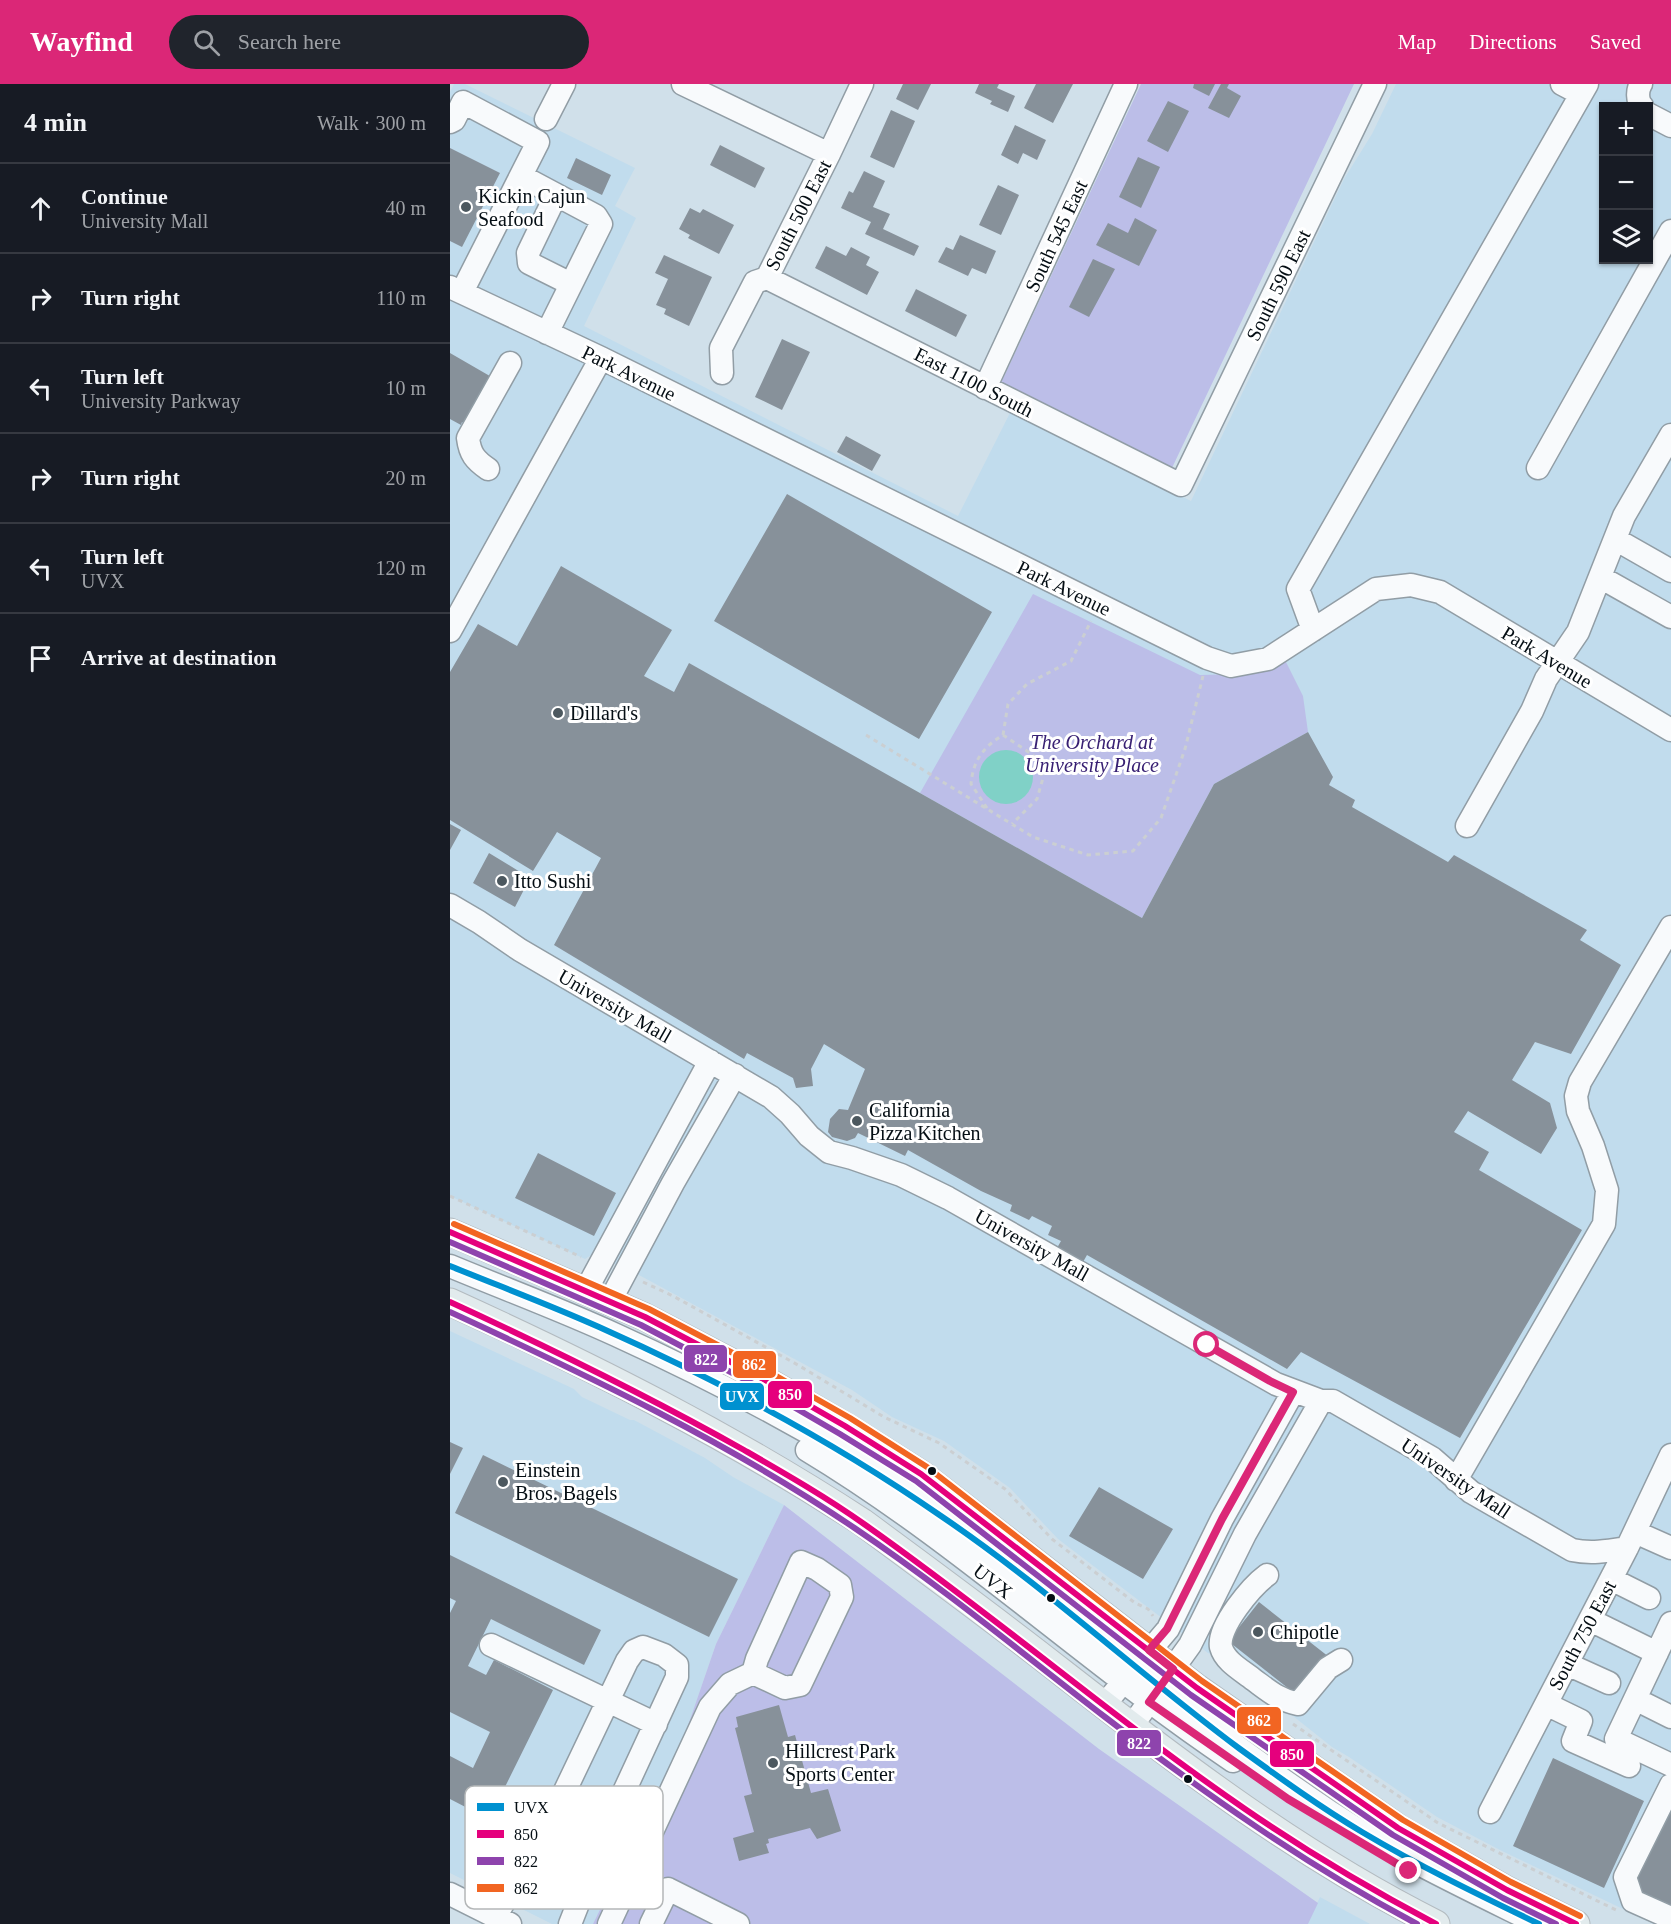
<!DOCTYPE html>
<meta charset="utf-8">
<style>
:root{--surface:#171b24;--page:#20242c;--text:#f1f3f6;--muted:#9ea1a6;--line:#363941;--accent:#db2777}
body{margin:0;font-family:Georgia,serif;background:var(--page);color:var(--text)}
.controls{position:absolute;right:18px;top:18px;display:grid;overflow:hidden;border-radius:0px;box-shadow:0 2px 4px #0004}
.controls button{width:54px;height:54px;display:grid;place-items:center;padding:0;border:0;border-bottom:2px solid var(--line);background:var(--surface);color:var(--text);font:30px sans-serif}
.stop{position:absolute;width:18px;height:18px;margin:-14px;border:4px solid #db2777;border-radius:50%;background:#fff}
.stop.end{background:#db2777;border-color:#fff;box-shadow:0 2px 6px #0008}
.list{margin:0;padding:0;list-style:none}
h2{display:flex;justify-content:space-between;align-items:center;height:78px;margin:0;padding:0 24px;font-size:26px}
h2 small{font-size:20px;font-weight:400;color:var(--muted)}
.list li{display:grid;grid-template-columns:39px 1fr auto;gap:18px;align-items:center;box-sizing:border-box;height:90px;padding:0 24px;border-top:2px solid var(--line)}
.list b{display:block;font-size:22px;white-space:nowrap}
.list p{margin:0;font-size:20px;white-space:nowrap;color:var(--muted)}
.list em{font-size:20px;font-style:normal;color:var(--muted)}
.icon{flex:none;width:33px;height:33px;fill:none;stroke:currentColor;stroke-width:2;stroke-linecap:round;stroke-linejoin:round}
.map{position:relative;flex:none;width:1221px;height:1840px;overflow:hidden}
header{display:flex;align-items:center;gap:36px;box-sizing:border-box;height:84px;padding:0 30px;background:var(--accent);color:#fff}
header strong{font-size:28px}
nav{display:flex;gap:33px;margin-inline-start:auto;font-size:21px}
.search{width:420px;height:54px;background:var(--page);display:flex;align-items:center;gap:15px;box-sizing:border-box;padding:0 21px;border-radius:33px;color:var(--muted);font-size:22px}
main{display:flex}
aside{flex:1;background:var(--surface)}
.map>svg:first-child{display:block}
.built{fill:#c1dced;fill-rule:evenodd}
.green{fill:#bcbee8}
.water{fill:#80d1c7}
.building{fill:#87919a}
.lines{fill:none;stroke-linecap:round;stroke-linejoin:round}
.minor-tunnel{stroke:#b2c0ca;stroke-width:22;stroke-dasharray:22 11;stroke-linecap:butt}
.minor-casing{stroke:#919da5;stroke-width:25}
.major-casing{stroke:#b3bbc0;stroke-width:29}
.path{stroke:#cbcfd2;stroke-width:3;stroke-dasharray:4.5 4.5;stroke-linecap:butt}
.minor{stroke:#f8fafc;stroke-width:22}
.major{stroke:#e2ebed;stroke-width:27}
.bus-1-casing{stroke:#fff;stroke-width:10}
.bus-2-casing{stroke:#fff;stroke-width:10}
.bus-3-casing{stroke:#fff;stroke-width:10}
.bus-4-casing{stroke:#fff;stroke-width:10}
.bus-1{stroke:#0091d0;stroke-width:6}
.bus-2{stroke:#e5007d;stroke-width:6}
.bus-3{stroke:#8e44ad;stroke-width:6}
.bus-4{stroke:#f26522;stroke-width:6}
.route{stroke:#db2777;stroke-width:8}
.poi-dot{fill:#4c585f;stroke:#fff;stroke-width:2}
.bus-dot{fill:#050e14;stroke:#fff;stroke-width:2}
.labels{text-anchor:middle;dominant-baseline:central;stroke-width:6;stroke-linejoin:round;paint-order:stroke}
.poi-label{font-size:20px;fill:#050e14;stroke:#fff;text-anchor:start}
.street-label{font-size:20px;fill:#050e14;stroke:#fff}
.park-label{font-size:20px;font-style:italic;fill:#382073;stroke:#fff}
.key{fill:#fff;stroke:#b4b7b8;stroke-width:1.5}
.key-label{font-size:16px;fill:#050e14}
.line-badge{stroke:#fff;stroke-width:2}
.badge-label{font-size:16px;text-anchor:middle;font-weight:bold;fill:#fff}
</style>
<header>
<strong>Wayfind</strong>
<div class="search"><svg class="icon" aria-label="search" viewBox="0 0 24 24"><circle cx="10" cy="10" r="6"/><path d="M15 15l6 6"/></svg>Search here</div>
<nav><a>Map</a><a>Directions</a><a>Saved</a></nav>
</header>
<main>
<aside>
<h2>4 min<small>Walk · 300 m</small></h2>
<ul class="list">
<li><svg class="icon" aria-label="ahead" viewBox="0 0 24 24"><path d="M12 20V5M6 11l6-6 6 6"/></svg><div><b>Continue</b><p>University Mall</p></div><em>40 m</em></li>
<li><svg class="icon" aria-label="right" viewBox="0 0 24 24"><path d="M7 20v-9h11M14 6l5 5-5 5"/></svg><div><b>Turn right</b></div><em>110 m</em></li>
<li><svg class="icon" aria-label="left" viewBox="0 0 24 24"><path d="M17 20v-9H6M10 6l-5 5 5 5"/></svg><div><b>Turn left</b><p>University Parkway</p></div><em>10 m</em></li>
<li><svg class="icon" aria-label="right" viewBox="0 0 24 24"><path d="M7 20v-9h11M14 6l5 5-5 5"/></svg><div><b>Turn right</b></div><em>20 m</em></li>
<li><svg class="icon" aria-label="left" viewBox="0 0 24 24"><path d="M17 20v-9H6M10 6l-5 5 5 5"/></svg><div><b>Turn left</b><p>UVX</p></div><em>120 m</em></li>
<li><svg class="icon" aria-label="arrive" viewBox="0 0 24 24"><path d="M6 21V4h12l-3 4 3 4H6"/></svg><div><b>Arrive at destination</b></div></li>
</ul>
</aside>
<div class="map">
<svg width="1221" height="1840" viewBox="0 0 1221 1840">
<rect width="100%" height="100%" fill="#d0e0ea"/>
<path class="built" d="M 4,0 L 15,0 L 185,84 L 165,122 L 186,134 L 134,242 L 508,432 L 561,327 L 741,417 L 894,95 L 922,50 L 946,0 L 1221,0 L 1221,1840 L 1204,1840 L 1050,1766 L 987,1733 L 899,1673 L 882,1663 L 774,1577 L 758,1569 L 608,1455 L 560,1404 L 494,1357 L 442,1333 L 402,1306 L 189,1191 L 143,1170 L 135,1175 L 0,1112 L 0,8 ZM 1154,22 L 1198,22 L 1198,176 L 1154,176 Z
M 0,1247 L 124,1305 L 132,1313 L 180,1336 L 184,1336 L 255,1374 L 283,1393 L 334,1421 L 266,1560 L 234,1653 L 143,1840 L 102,1840 L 0,1789 Z
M 870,1813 L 920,1840 L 857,1840 Z"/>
<path class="green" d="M 691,0 L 904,0 L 721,386 L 550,301 Z
M 583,510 L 750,591 L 794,590 L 835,576 L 853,612 L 858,648 L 764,700 L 692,834 L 470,709 Z
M 334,1421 L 649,1665 L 868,1819 L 858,1840 L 143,1840 L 234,1653 L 266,1560 Z"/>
<path class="water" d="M529 693a27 27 0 1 1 54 0a27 27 0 1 1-54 0Z"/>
<path class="building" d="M 453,0 L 481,0 L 468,26 L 446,15 Z
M 529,0 L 549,0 L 547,4 L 565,12 L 558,28 L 540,20 L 542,17 L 525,9 Z
M 586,0 L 623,0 L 603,39 L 574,24 Z
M 744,0 L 765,0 L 759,12 L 743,4 Z
M 771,0 L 779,0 L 777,4 L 791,12 L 779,34 L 758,24 Z
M 718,17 L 739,27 L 718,68 L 697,57 Z
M 441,26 L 465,37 L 444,84 L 420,73 Z
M 565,41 L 596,56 L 587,76 L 573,69 L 568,80 L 551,71 Z
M 270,61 L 315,84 L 305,104 L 260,81 Z
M 0,64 L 50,89 L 12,163 L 0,157 Z
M 688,73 L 710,83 L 691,124 L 669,113 Z
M 126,74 L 161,91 L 152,111 L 117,94 Z
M 414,87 L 435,97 L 423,123 L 440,130 L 433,145 L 469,162 L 464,172 L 415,150 L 421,138 L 391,124 L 399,107 L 403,109 Z
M 548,101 L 569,111 L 551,151 L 529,141 Z
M 240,124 L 250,129 L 253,125 L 284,141 L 269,170 L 238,154 L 240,151 L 229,145 Z
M 685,134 L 707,146 L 689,182 L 646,161 L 658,139 L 678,149 Z
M 510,151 L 546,167 L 536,190 L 522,184 L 518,192 L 488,178 L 496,163 L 503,166 Z
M 376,162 L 396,172 L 401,163 L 420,173 L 416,181 L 429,188 L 417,211 L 365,184 Z
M 214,171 L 262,193 L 239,242 L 214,230 L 216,225 L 206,221 L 218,195 L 205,189 Z
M 643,175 L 665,185 L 639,233 L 619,223 Z
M 466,205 L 517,231 L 506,253 L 455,227 Z
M 332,255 L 360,268 L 332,326 L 305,313 Z
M 0,269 L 45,295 L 18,342 L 12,338 L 11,341 L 0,335 Z
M 396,352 L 431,371 L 422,387 L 387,368 Z
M 337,410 L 542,528 L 469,655 L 264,537 Z
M 111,482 L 222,546 L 194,592 L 224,608 L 239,579 L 692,834 L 764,700 L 858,648 L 883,693 L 879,701 L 905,716 L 902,723 L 998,778 L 1004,771 L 1137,846 L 1130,856 L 1171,881 L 1121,970 L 1085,958 L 1062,996 L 1100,1019 L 1107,1044 L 1091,1070 L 1018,1027 L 1004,1048 L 1039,1068 L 1029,1086 L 1132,1146 L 1010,1354 L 851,1268 L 837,1285 L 637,1171 L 633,1178 L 607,1164 L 611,1157 L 598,1151 L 602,1142 L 582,1132 L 579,1136 L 560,1127 L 562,1121 L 531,1107 L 458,1066 L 455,1072 L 408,1049 L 405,1054 L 397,1057 L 382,1053 L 378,1048 L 380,1035 L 389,1025 L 398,1026 L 415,985 L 374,960 L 361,985 L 363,1002 L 346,1004 L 343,994 L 297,969 L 294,975 L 104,861 L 151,774 L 107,748 L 83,787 L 0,736 L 0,588 L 28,540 L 67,562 Z
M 0,740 L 11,746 L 0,766 Z
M 39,769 L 80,794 L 65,823 L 23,799 Z
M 88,1069 L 166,1109 L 144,1152 L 65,1114 Z
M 0,1358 L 13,1364 L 0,1390 Z
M 33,1371 L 288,1495 L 259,1553 L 5,1429 Z
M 649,1403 L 723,1445 L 693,1495 L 619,1452 Z
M 0,1471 L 151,1546 L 134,1581 L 41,1535 L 18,1582 L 36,1591 L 44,1576 L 103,1606 L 52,1709 L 84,1725 L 81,1730 L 96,1736 L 87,1753 L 73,1746 L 62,1768 L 58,1766 L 51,1780 L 15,1762 L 23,1748 L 18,1746 L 27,1729 L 0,1715 L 0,1672 L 23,1684 L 40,1648 L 0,1628 L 0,1529 L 6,1517 L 0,1514 Z
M 809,1518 L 879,1573 L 848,1612 L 778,1557 Z
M 329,1621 L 338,1653 L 345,1651 L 361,1709 L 378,1705 L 391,1747 L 367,1755 L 360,1744 L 318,1755 L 319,1759 L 316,1760 L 319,1769 L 289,1777 L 283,1754 L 304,1748 L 294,1712 L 302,1710 L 285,1644 L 288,1643 L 286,1633 Z
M 1103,1674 L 1194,1717 L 1154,1804 L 1063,1762 Z
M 1221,1711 L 1221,1827 L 1192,1811 L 1185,1790 Z"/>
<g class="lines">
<path class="minor-tunnel" d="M 80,1750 L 89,1733"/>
<defs>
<path id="minor" d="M 233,0 L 379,70
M 1112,0 L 1131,10
M 1191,0 C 1187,6 1187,17 1192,22
M 1198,30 L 1221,42
M 96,35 L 114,0
M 0,38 L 4,36 L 13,18 L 88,58 L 12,208
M 71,92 L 146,132 L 151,140 L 97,249
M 106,111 L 78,169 L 79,179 L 121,200
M 317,194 L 731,401 L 925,0
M 0,203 L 151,274 L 757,574 L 781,582 L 818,575 L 926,505 L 961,501 L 990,508 L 1221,646
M 272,289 L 271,264 L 305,198 L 317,194 L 379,70 L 412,0
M 535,304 L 676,0
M 1088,384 L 1221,147
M 38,385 C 25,376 20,370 18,354 L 60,279
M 1165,455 L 1221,487
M 1150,493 L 1221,533
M 863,546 L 848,505 L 1137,0
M 0,547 L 151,274
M 1017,742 L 1082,627 L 1096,595 L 1128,548 L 1174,432 L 1221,351
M 0,821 L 29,838 L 70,866 L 321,1013 L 340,1030 L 359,1052 L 379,1068 L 402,1074 L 451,1091 L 498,1114 L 826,1300 L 871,1317 L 883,1317 L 982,1374 L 1021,1408 L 1122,1466 C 1141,1470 1158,1467 1177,1464
M 0,1182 C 55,1205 112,1226 166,1251 C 269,1298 370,1351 465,1414 C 542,1464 613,1524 684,1582 C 740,1628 798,1672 858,1713 C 930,1764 1010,1801 1089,1840
M 135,1208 L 260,977
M 159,1219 L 223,1099 L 285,991
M 357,1366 C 508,1457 637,1579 783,1677
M 1006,1396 L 1154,1140 L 1157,1106 L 1143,1062 L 1128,1027 L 1126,1012 L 1130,998 L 1221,843
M 1185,1448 L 1221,1464
M 817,1491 C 802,1502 767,1543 771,1563 C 775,1578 793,1587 804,1596 C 819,1607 829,1616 848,1620 L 878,1584 L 891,1576
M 1161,1495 L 1199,1514
M 1140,1536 L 1207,1569
M 1221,1539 L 1166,1655 L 1221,1681
M 41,1561 L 206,1640
M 1117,1580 L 1159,1599
M 1185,1615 L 1221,1633
M 1096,1620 L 1131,1637 L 1123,1657 L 1179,1682
M 653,1622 L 718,1545 L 772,1435 L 843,1308
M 681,1643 L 740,1561 L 795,1450 L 871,1317
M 1221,1701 L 1175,1793 L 1183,1817 L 1221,1834
M 1040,1728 L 1177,1464 L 1221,1371
M 0,1810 L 60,1840
M 45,1833 L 67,1796 L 81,1778 L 177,1577 L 184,1567 L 193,1563 L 214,1571 L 227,1581 L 227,1593 L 147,1766 L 135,1802 L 120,1840
M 159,1840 L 260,1623 L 280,1600 L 303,1589 L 335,1604 L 350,1601 L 392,1513 L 390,1501 L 367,1485 L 351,1478 L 307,1575 L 303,1589
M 201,1840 L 218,1805 L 288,1840"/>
<path id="major" d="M 0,1148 L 195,1233 L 317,1297 L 395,1342 L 471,1390 L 747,1604 L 948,1744 L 1057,1806 L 1126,1840
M 0,1218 C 143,1283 280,1352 412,1438 C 480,1488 548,1538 614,1590 C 732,1682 852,1773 986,1840"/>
</defs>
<use href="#minor" class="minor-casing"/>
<use href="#major" class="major-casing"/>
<path class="path" d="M 416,651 L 583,753 L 638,771 L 683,767 L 711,734 L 735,665 L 753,592
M 553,651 L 583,671 L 593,694 L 587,715 L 562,740
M 537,724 L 521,700 C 523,677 533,663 553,651 L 558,620 L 577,600 L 621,577 L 641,537
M 0,1112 L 131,1173
M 193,1198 L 223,1212 L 348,1281 L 434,1333 L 489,1359 L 555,1405 L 602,1455 L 685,1519 L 698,1525 L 703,1532
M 843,1640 L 988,1739 L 1166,1826"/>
<use href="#minor" class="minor"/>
<use href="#major" class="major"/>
<defs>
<path id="bus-1" d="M 0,1182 C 49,1202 100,1221 149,1243 C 268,1296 384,1358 491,1432 C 596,1503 689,1590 790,1665 C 830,1694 870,1723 912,1748 C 969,1782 1029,1811 1089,1840"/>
<path id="bus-2" d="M 0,1148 L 195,1233 L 317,1297 L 395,1342 L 471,1390 L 747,1604 L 948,1744 L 1057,1806 L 1126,1840
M 0,1218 C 100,1264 198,1312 294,1366 C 334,1389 376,1413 414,1440 C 544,1531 664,1635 795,1725 C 856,1767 920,1805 986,1840"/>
<path id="bus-3" d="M 0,1158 L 191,1241 L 313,1305 L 390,1350 L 466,1397 L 741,1611 L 943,1751 L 1053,1814 L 1106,1840
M 0,1228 C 139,1292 280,1359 406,1445 C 492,1503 573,1570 655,1633 C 754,1709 856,1781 967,1840"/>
<path id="bus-4" d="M 4,1140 L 199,1225 L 321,1289 L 400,1334 L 477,1383 L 752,1597 L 953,1736 L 1061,1798 L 1130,1832"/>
</defs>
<use href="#bus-1" class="bus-1-casing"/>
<use href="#bus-2" class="bus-2-casing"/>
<use href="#bus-3" class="bus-3-casing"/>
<use href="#bus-4" class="bus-4-casing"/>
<use href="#bus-1" class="bus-1"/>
<use href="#bus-2" class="bus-2"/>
<use href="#bus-3" class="bus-3"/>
<use href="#bus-4" class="bus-4"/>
</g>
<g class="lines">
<path class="route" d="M 757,1261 L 820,1297 L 843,1308 L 772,1435 L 717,1545 L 699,1566 L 723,1585 L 699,1618 L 838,1715 L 959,1787"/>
</g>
<g class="poi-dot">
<circle cx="16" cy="123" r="6"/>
<circle cx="108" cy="629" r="6"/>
<circle cx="52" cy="797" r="6"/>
<circle cx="407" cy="1037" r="6"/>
<circle cx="53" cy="1398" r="6"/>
<circle cx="808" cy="1548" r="6"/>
<circle cx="323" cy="1679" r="6"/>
</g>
<g class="bus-dot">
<circle cx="482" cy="1387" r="5"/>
<circle cx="601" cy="1514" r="5"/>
<circle cx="738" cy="1695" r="5"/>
</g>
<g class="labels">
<g class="poi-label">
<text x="28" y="112">Kickin Cajun<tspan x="28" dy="23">Seafood</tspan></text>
<text x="120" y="629">Dillard's</text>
<text x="64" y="797">Itto Sushi</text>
<text x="419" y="1026">California<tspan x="419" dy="23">Pizza Kitchen</tspan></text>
<text x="65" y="1386">Einstein<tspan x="65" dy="23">Bros. Bagels</tspan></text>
<text x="820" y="1548">Chipotle</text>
<text x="335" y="1667">Hillcrest Park<tspan x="335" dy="23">Sports Center</tspan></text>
</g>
<g class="street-label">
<text transform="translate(348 131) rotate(-63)">South 500 East</text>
<text transform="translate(606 152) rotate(-65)">South 545 East</text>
<text transform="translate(828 201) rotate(-64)">South 590 East</text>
<text transform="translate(179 289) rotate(26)">Park Avenue</text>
<text transform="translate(524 298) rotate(27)">East 1100 South</text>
<text transform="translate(614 504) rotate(26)">Park Avenue</text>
<text transform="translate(1097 573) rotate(31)">Park Avenue</text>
<text transform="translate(165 922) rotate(30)">University Mall</text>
<text transform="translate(582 1161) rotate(29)">University Mall</text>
<text transform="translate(1006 1394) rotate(34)">University Mall</text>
<text transform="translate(543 1497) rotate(38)">UVX</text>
<text transform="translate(1132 1551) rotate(-62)">South 750 East</text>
</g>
<g class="park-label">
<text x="642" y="658">The Orchard at<tspan x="642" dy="23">University Place</tspan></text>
</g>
</g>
<rect x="15" y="1702" width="198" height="123" rx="9" class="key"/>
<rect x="27" y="1719" width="27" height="8" fill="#0091d0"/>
<rect x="27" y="1746" width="27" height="8" fill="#e5007d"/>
<rect x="27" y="1773" width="27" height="8" fill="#8e44ad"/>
<rect x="27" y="1800" width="27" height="8" fill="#f26522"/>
<g class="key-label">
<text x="64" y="1729">UVX</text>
<text x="64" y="1756">850</text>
<text x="64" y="1783">822</text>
<text x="64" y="1810">862</text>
</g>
<g class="line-badge">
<rect x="233" y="1260" width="45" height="29" rx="6" fill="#8e44ad"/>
<rect x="282" y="1266" width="45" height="29" rx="6" fill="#f26522"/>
<rect x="317" y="1296" width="46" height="29" rx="6" fill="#e5007d"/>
<rect x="269" y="1298" width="46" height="29" rx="6" fill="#0091d0"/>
<rect x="786" y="1622" width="46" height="29" rx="6" fill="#f26522"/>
<rect x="666" y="1645" width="46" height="28" rx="6" fill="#8e44ad"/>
<rect x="819" y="1656" width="46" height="28" rx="6" fill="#e5007d"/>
</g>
<g class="badge-label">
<text x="256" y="1281">822</text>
<text x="304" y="1286">862</text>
<text x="340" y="1316">850</text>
<text x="292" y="1318">UVX</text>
<text x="809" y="1642">862</text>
<text x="689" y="1665">822</text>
<text x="842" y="1676">850</text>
</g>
</svg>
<div class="controls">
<button>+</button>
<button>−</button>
<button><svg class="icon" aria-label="layers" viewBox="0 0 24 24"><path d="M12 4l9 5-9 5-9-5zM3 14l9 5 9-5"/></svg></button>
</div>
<div class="stop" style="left:757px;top:1261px"></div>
<div class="stop end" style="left:959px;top:1787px"></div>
</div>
</main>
